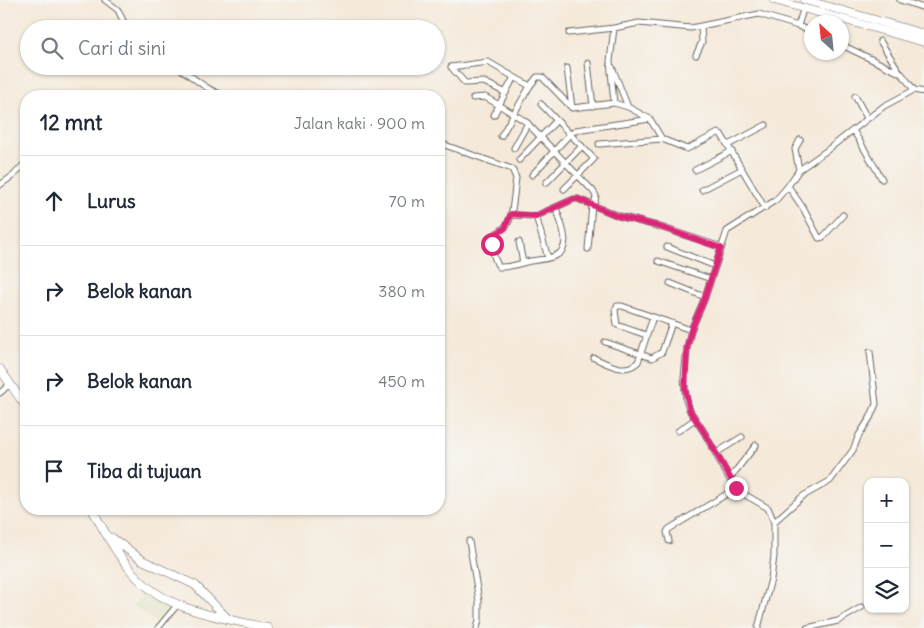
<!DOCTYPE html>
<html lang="id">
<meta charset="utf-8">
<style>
:root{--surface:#fff;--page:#f2f2f3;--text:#1f2937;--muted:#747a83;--line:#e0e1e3}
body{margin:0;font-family:Delius,sans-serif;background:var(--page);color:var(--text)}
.controls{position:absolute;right:15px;bottom:15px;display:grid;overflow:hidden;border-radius:10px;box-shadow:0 1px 4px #0004}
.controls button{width:45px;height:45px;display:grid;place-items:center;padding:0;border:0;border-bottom:1px solid var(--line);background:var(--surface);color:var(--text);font:25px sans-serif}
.compass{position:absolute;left:804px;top:15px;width:45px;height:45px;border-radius:50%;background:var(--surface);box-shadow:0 1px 4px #0004;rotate:333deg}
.stop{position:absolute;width:15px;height:15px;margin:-11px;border:4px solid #db2777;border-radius:50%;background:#fff}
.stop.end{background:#db2777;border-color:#fff;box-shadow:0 1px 5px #0008}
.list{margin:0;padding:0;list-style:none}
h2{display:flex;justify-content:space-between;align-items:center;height:65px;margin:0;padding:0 20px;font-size:21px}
h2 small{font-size:16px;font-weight:400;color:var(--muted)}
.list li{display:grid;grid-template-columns:32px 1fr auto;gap:15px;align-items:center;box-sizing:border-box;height:90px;padding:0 20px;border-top:1px solid var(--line)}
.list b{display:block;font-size:19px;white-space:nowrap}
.list em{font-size:16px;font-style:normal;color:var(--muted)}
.icon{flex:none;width:28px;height:28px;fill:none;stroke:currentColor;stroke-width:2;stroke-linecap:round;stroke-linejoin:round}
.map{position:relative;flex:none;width:924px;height:628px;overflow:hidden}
.search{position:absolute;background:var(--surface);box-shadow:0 1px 4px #0004;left:20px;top:20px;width:425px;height:55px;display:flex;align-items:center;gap:12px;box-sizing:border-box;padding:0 18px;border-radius:28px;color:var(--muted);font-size:19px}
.panel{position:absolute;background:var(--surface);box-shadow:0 1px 4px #0004;left:20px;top:90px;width:425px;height:425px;border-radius:20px}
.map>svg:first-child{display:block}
.built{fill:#deddbb}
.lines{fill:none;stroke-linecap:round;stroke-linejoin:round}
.minor-casing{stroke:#68645e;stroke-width:7}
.highway-casing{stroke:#68645e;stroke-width:9}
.minor{stroke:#fff;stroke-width:5}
.highway{stroke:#fff;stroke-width:8}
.route{stroke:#db2777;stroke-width:6}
</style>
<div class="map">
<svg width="924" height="628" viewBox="0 0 924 628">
<rect width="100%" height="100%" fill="#f6f6f2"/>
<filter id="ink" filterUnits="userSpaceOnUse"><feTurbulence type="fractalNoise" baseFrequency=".02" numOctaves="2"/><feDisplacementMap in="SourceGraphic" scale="10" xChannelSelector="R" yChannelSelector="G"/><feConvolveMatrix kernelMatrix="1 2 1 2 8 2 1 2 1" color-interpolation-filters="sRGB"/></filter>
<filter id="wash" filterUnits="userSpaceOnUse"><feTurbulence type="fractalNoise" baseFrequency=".0096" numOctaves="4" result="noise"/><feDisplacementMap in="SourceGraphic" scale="20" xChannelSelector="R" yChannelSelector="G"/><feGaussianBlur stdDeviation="1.12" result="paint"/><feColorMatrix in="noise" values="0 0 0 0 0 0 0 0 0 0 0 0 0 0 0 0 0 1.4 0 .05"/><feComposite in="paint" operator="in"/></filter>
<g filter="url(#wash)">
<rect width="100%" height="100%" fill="#f5e9d9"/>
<path class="built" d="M 145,591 L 169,609 L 158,624 L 133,606 Z"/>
</g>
<g filter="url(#ink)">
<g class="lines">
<defs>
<path id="minor" d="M 105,0 L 118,10 L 127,29
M 900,0 L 924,8
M 798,26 L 802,13
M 569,33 L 614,28
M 880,41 L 901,74
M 842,45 L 902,74 L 914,90
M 696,55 L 702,42 L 701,26
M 588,63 L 593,106
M 177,66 C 190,75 210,93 226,96
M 451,67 L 488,62 L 514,77 L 499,105 L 525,121 L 593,191 L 596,196 L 594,206
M 451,67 L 465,83 L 484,82 L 506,93
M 612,67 L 628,107
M 567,68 L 572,108
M 530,86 L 537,77 L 542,77 L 572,108 L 614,103 L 628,107 L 650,119 L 662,139 L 687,149 L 718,133 L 721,134 L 765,208
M 290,96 L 301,96
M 855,96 L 867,118
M 473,98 L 485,97 L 499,105 L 494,115
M 614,103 L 610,61 L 614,28 L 639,23 L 691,28 L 759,14 L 798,26 L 812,32
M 541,104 L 594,159 L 564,189
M 853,130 L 882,179
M 501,136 L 530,86 L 514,77
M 439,141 L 442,144 L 512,169 L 516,178 C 514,191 514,208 509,221 C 505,231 495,232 493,237 C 489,244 495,261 499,267 C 509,268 520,263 530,261 C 539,260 549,259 557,255 C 573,247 560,221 556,208
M 599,144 L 662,139
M 728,145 L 766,125
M 514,148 L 528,123
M 519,160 L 556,121
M 695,170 L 732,151
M 799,170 L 795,149 L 800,140
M 532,175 L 570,134 L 576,130 L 650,119
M 546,183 L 582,146
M 0,185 L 14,175 L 26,162
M 788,186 L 803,208 L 819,238 L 823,237 L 843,215
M 702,190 L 742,169
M 511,215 L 536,216 L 574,199 L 578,199 L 619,216 L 657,226 L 721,247
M 536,216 L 548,258
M 519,242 L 523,263
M 667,247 L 715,266
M 588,249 L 592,205
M 658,261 L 711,279
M 670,283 L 705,297
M 646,335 L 617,325 L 615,310 L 617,306 L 622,306 L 691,330
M 605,342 L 652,358 L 662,352 L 672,323
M 594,358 C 609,364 624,375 638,362 L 653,317
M 0,393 L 10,384
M 678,431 L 695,419
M 716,453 L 742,437
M 730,478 L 756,445
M 774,522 L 803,496 L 830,481 L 853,450 L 859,435 L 870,418 L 876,404 L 870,352
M 469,541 L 479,601 L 479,620 L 477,628
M 669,541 L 667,532 L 669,529 L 735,489
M 158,628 L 178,604
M 758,628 L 771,579 L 774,556 L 774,522 L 768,508 L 735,489 L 704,432 L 690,411 L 686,400 L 684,378 L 687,348 L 691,330 L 704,300 L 727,231 L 776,200 L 788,186 L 799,170 L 826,151 L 884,106 L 914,90 L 924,92
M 807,628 L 838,621 L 862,607"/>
<path id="highway" d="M 774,0 L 924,42
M 805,0 L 924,34
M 0,369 L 26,407
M 92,509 C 104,531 117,555 134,574 C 167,612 222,617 268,628
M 112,538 L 142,560 L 195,585 L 228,619"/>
</defs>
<use href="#minor" class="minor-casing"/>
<use href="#highway" class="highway-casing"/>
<use href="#minor" class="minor"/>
<use href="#highway" class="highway"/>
</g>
</g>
<g class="lines" filter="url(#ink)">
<path class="route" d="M 492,244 L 493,236 L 505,228 L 511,214 L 536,216 L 574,199 L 578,199 L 618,216 L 657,226 L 721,248 L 704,300 L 691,330 L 687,348 L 685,389 L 690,411 L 704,432 L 736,488"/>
</g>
</svg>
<div class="controls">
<button>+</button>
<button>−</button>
<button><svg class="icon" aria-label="layers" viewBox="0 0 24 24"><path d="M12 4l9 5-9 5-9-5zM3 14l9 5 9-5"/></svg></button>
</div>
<svg class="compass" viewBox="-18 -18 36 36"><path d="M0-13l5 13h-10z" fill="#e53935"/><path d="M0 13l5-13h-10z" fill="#747a83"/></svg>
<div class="stop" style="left:492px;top:244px"></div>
<div class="stop end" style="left:736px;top:488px"></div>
<div class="search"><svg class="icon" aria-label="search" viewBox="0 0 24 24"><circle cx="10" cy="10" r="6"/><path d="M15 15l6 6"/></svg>Cari di sini</div>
<section class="panel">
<h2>12 mnt<small>Jalan kaki · 900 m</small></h2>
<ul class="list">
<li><svg class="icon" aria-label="ahead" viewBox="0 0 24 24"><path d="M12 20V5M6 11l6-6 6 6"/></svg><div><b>Lurus</b></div><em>70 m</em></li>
<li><svg class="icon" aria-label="right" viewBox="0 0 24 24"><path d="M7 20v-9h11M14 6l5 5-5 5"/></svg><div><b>Belok kanan</b></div><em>380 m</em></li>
<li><svg class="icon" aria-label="right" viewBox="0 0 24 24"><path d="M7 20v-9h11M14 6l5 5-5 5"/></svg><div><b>Belok kanan</b></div><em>450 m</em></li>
<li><svg class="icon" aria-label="arrive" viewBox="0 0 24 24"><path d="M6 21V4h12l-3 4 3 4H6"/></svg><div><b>Tiba di tujuan</b></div></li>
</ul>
</section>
</div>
